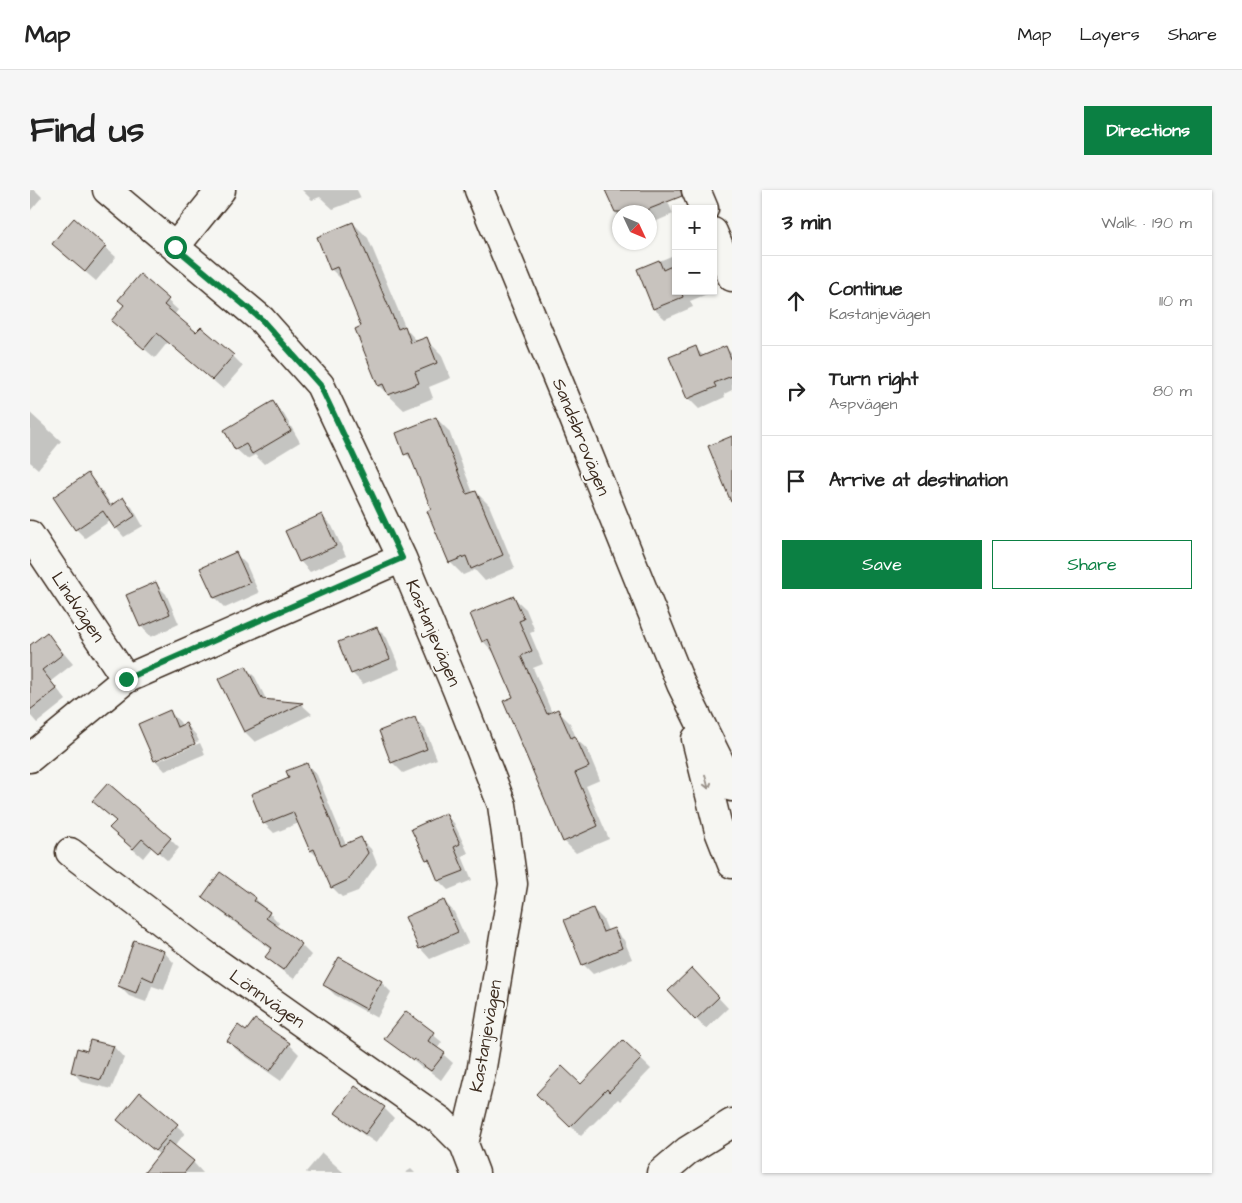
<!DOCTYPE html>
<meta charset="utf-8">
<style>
:root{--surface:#fff;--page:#f6f6f6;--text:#222;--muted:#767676;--line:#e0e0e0;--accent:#0b8043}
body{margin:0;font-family:"Architects Daughter",sans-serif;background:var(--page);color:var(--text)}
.controls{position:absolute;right:15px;top:15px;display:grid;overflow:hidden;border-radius:0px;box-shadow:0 1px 4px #0004}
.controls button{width:45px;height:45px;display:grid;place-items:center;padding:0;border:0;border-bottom:1px solid var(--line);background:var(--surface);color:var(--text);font:25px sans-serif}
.compass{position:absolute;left:582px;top:15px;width:45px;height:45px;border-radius:50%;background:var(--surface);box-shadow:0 1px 4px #0004;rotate:134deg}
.stop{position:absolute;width:15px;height:15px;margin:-11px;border:4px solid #0b8043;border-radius:50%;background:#fff}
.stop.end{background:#0b8043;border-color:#fff;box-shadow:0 1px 5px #0008}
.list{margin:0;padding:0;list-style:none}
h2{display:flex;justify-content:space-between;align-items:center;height:65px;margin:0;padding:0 20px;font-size:21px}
h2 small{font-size:16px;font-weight:400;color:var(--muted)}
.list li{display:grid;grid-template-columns:32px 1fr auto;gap:15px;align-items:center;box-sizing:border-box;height:90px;padding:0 20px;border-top:1px solid var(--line)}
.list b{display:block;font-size:19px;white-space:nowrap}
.list p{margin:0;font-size:16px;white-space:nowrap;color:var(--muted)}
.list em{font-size:16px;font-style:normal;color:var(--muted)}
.actions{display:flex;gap:10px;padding:15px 20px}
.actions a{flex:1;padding:11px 0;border:1px solid var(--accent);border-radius:0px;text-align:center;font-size:18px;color:var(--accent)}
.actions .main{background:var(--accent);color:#fff}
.icon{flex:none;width:28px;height:28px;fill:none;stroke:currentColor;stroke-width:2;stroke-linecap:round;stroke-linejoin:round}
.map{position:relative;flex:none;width:702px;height:983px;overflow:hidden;border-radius:0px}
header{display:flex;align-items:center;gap:30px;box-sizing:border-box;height:70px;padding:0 25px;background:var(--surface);border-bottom:1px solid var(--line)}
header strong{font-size:24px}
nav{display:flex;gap:28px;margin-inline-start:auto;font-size:18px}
.intro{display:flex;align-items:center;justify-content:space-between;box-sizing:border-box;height:120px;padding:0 30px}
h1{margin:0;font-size:35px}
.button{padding:12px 22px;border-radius:0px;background:var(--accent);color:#fff;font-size:18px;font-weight:700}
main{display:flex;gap:30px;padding:0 30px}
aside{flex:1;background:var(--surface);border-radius:0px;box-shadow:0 1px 4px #0004}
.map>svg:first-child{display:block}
.shadow{fill:#0003}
.building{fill:#c8c3be;stroke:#3b2a1e}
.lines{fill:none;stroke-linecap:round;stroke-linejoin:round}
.minor-casing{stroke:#3b2a1e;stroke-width:31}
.major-casing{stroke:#3b2a1e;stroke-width:31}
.minor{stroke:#f6f6f2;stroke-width:28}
.major{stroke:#f6f6f2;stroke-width:28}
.oneway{stroke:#989088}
.route{stroke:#0b8043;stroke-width:6}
.labels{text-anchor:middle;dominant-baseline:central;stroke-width:4;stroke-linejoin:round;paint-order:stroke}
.street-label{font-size:18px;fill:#3b2a1e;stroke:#f6f6f2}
</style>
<header>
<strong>Map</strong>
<nav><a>Map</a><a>Layers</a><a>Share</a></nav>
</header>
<div class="intro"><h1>Find us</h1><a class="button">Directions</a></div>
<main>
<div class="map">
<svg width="702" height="983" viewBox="0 0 702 983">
<rect width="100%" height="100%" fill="#f6f6f2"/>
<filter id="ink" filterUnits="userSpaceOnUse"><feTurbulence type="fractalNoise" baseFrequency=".02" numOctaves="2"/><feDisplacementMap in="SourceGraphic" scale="10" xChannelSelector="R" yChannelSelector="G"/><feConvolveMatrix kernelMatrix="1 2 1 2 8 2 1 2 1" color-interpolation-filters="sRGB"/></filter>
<g filter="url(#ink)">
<path class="shadow" d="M 0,0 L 5,0 L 12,7 L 0,21 Z
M 272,0 L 327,0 L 331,8 L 303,19 L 290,7 L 282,10 Z
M 577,0 L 633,0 L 643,24 L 620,34 L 620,22 L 590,22 L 590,31 Z
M 44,30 L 86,67 L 66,91 L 34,64 Z
M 323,33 L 338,48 L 376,139 L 388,152 L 396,149 L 411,164 L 421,188 L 399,197 L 403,208 L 374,220 L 349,196 L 332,137 L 315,93 L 301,79 Z
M 646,64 L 646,101 L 676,101 L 677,104 L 660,111 L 663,117 L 635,129 L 624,119 L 608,80 Z
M 110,86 L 148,120 L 144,125 L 166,144 L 203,166 L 213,176 L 193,199 L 138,152 L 125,168 L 82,131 L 95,116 Z
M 695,157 L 702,164 L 702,200 L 694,204 L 695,207 L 669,219 L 658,208 L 665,158 L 674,166 Z
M 242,213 L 253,223 L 270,252 L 234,274 L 225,265 L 217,269 L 206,259 Z
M 0,223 L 31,251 L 8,279 L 0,272 Z
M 406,228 L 419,241 L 443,303 L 446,302 L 459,315 L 485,378 L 455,391 L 445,380 L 433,385 L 420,372 L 403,320 L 384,272 L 376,264 Z
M 58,285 L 66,293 L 82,316 L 93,309 L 102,317 L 113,336 L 94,347 L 80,331 L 55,348 L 46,339 Z
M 292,326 L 302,336 L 316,366 L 280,382 L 270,371 Z
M 206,364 L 216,374 L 229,403 L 195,418 L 185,408 L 172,378 Z
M 126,394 L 136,404 L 149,434 L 121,447 L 111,436 Z
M 483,407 L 496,419 L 505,441 L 500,443 L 513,474 L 503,478 L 522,523 L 528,521 L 540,533 L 547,550 L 557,559 L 570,590 L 556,596 L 579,649 L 546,663 L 534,651 L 485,507 L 465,464 L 453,451 Z
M 347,438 L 357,448 L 370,479 L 333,494 L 323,484 L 310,453 Z
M 17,444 L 43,474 L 21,491 L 36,510 L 7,533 L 0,525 L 0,457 Z
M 215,477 L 225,487 L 237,511 L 272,515 L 282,524 L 225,552 L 215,542 L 190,490 Z
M 140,522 L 150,532 L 152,536 L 156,534 L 166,545 L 169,551 L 128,568 L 128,571 L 170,553 L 175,564 L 135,581 L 125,570 Z
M 384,529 L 395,539 L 407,569 L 373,583 L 362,572 Z
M 277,574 L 287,585 L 316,655 L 331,649 L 341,659 L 347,674 L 328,701 L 312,707 L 302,697 L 290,669 L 281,661 L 269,633 L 244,643 L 234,633 L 260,589 Z
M 73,620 L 140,649 L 149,658 L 138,671 L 122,657 L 113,668 L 90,648 L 87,632 Z
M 415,625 L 424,633 L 438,663 L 432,666 L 442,690 L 418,700 L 409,691 L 403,676 L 397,669 Z
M 191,684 L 226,709 L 249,733 L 246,737 L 271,755 L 281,765 L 264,789 L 247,777 L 237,767 L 242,760 L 184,717 L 174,707 Z
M 414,711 L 424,722 L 438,753 L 400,769 L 390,758 Z
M 563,719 L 573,729 L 578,741 L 583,739 L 594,750 L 602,769 L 563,784 L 553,774 Z
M 105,752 L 134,762 L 144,773 L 134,800 L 122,796 L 116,812 L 99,806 L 89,796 Z
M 672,790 L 698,818 L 676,839 L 666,829 Z
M 351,792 L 361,802 L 347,828 L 305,805 L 295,795 Z
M 376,823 L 412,852 L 407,859 L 423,873 L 411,890 L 394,877 L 393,879 L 356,848 Z
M 61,851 L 84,857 L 94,868 L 81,899 L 52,892 L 42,881 L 58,862 Z
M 198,851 L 259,854 L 269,864 L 251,891 L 208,861 Z
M 593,852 L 621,879 L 590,911 L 588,909 L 551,946 L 507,904 L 551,895 Z
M 110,904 L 155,943 L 144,957 L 163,972 L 173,983 L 115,983 L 130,965 L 97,938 Z
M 354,918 L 364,928 L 346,953 L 317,933 L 307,922 Z
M 292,963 L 314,983 L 277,983 L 276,982 Z
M 381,979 L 385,983 L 375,983 Z"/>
<path class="building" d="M 575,0 L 651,0 L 652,6 L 612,22 L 585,22 Z
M 44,28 L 76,56 L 55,82 L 22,54 L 29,45 Z
M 323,32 L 368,139 L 375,136 L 381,153 L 397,147 L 407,173 L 385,182 L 389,193 L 358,205 L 353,194 L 348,196 L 325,139 L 331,136 L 307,77 L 300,80 L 287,47 Z
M 629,70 L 633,80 L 646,74 L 646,101 L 651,101 L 653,107 L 623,119 L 607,79 Z
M 110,84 L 139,109 L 134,115 L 166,142 L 171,137 L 204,165 L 182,190 L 127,143 L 114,159 L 81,131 L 94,115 L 88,110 Z
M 666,156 L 670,167 L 696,156 L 702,171 L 702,186 L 684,193 L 686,197 L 657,209 L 639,167 Z
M 243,211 L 261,241 L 222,264 L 216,254 L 205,260 L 194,240 Z
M 406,227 L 437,304 L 446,301 L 473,365 L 441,379 L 436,366 L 419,373 L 397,321 L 401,319 L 379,263 L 374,265 L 366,243 Z
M 702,246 L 702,312 L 701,312 L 678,256 Z
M 58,283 L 80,316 L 93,307 L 105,326 L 85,339 L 73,321 L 45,340 L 23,307 Z
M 292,324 L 306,356 L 269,372 L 255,341 Z
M 206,362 L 220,393 L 184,408 L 170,378 Z
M 126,392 L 140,424 L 110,437 L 96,405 Z
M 484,406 L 494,429 L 489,431 L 502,461 L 491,466 L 517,524 L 528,519 L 541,548 L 545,546 L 559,577 L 545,583 L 568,636 L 533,652 L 473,511 L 483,507 L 458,449 L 452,452 L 440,424 Z
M 347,437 L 360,469 L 321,484 L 308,452 Z
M 17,442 L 33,464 L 12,480 L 27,499 L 0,520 L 0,455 Z
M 216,476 L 232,509 L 273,513 L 214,542 L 188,489 Z
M 140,520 L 147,537 L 156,533 L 165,554 L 124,571 L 108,534 Z
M 385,527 L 397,559 L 361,573 L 349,541 Z
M 277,573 L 311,656 L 331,647 L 338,663 L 318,690 L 301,698 L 284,659 L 280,661 L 263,622 L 233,634 L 221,604 L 259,588 L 256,581 Z
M 78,593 L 141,648 L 128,663 L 112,649 L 103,659 L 79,638 L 86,631 L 62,611 Z
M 416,623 L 430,654 L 424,657 L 434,681 L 408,691 L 399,669 L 396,670 L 381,639 Z
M 190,682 L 226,708 L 224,711 L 240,722 L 236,728 L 272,754 L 253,780 L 235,767 L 242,758 L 172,707 Z
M 414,710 L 428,742 L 389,759 L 375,727 Z
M 563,718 L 573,742 L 584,738 L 592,758 L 552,775 L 534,730 Z
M 104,750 L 134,761 L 123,791 L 112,786 L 106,803 L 88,796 Z
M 309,767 L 352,791 L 336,819 L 293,795 Z
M 662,778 L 689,807 L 665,830 L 638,801 Z
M 376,821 L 404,842 L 398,851 L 415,863 L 401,881 L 384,869 L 383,870 L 354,849 Z
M 225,829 L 260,853 L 240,881 L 197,851 L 208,835 L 216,841 Z
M 60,850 L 84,856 L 71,890 L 41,882 L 47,858 L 57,861 Z
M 593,850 L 612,868 L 579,902 L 577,899 L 540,937 L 506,904 L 532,876 L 551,894 Z
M 325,896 L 355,917 L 335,944 L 305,923 Z
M 110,902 L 148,934 L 125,961 L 87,930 Z
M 139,951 L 164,971 L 154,983 L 114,983 Z"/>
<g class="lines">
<defs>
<path id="minor" d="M 77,0 L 232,130 L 290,195 L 372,368 L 427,500 L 472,615 L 483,694 L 451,883 L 434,954 L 445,983
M 666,0 L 674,19
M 683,42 L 702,87
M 145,57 L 191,0
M 0,345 L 96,489
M 0,568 L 96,489 L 372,368
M 40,662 L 177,766 L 411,931 L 434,954
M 631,983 L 657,961 L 702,933"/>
<path id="major" d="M 449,0 L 540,219 L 651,494 L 702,597
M 666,549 L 689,641 L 702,674"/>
</defs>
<use href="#minor" class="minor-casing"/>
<use href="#major" class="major-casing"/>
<use href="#minor" class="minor"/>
<use href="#major" class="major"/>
</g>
<defs><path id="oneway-shaft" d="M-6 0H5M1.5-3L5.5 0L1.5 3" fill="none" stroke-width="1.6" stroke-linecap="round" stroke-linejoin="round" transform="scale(1.25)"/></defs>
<use class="oneway" href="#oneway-shaft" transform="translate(677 592) rotate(75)"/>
</g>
<g class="lines" filter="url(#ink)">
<path class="route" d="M 96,489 L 372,368 L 290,195 L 232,130 L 145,57"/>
</g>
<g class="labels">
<g class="street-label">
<text transform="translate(551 247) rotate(68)">Sandsbrovägen</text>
<text transform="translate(48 417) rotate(56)">Lindvägen</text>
<text transform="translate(403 443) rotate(67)">Kastanjevägen</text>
<text transform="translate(237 809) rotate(35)">Lönnvägen</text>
<text transform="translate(456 846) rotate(-80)">Kastanjevägen</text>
</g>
</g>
</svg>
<div class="controls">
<button>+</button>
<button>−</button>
</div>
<svg class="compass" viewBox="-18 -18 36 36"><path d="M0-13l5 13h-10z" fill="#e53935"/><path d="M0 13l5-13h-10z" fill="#767676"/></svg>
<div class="stop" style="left:145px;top:57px"></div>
<div class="stop end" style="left:96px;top:489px"></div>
</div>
<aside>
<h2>3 min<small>Walk · 190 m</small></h2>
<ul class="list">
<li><svg class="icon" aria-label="ahead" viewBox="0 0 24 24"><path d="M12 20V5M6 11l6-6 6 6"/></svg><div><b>Continue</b><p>Kastanjevägen</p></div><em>110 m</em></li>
<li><svg class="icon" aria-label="right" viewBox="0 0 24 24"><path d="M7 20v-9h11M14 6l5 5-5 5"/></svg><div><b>Turn right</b><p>Aspvägen</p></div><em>80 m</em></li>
<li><svg class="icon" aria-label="arrive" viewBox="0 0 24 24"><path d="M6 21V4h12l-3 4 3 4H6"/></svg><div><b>Arrive at destination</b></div></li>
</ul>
<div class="actions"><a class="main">Save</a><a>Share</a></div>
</aside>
</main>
